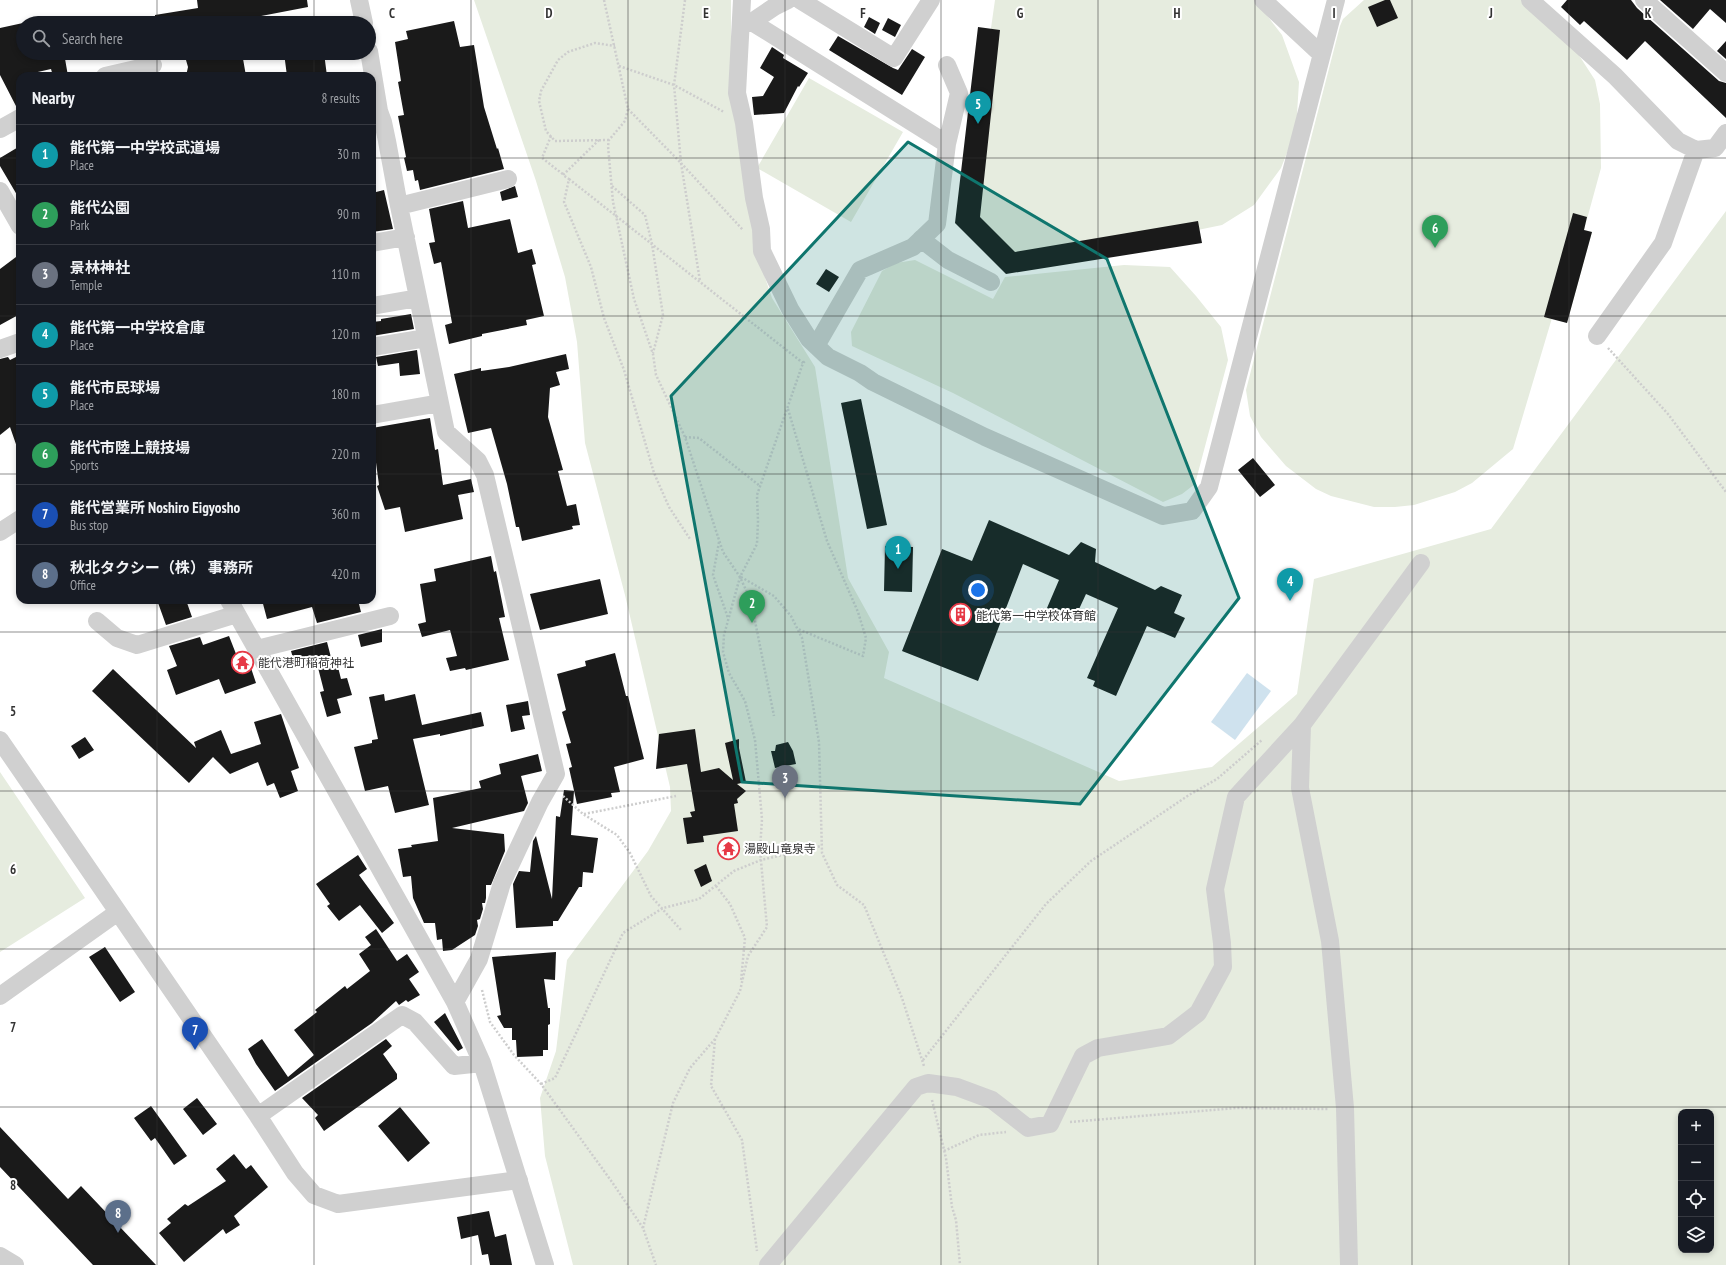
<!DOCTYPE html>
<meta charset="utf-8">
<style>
:root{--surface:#171b24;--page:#20242c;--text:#f1f3f6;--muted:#9ea1a6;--line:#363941;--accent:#e63946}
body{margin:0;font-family:"PT Sans Narrow","Noto Sans JP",sans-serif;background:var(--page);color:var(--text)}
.controls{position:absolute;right:12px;bottom:12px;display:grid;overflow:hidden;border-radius:8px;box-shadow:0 2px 6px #0003}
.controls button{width:36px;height:36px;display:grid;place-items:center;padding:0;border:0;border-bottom:1px solid var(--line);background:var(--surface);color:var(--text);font:20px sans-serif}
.you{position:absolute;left:978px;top:590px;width:14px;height:14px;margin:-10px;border:3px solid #fff;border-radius:50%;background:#1a73e8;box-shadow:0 0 0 6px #1a73e833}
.badge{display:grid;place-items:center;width:26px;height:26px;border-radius:50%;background:var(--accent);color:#fff;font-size:13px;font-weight:700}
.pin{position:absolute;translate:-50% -33px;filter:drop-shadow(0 1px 2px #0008)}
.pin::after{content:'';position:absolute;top:21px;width:14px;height:12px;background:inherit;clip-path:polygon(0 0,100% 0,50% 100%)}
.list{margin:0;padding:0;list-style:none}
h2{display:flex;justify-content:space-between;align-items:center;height:52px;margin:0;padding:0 16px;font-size:17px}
h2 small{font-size:13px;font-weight:400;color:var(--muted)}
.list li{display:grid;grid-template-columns:26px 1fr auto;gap:12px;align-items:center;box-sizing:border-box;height:60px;padding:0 16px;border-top:1px solid var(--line)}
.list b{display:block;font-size:15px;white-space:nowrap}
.list p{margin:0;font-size:13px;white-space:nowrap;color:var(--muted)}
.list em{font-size:13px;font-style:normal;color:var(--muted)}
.icon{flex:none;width:22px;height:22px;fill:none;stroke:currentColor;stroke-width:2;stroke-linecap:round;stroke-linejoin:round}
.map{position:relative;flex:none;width:1726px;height:1265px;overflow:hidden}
.search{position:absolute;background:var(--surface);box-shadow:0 2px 6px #0003;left:16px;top:16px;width:360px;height:44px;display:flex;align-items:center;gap:10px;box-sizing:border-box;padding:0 14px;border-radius:22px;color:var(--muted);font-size:15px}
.panel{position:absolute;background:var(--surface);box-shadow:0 2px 6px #0003;left:16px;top:72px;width:360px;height:532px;border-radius:12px}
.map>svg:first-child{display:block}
.green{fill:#e6ecdf;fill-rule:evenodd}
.water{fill:#cfe2ee}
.building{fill:#1a1a1a}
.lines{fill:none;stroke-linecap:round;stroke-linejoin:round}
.path{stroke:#cdcdcd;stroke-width:2.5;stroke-dasharray:2 2;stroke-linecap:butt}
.minor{stroke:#d0d0d0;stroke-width:18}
.marked{fill:#0f766e;fill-opacity:0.2;stroke:#0f766e;stroke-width:3;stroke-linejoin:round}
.grid{fill:none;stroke:#333;stroke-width:1;stroke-opacity:0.55}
.labels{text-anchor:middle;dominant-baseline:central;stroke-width:4;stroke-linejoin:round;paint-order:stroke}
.poi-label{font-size:12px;fill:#333;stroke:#fff;text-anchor:start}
.grid-label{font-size:13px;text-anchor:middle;font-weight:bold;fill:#333;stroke:#fff;stroke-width:4;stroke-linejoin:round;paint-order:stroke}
</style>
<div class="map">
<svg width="1726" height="1265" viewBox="0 0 1726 1265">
<rect width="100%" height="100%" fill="#fff"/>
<path class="green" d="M 474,0 L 731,0 L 731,96 L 757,254 L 772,298 L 815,367 L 848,578 L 889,652 L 884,678 L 1119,781 L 1212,767 L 1297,694 L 1314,579 L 1491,529 L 1726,211 L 1726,1265 L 573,1265 L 545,1156 L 540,1098 L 556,1051 L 567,960 L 648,851 L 671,811 L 670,787 L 625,595 L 585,443 L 577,342 L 565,277 L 536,181 ZM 1681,1112 L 1711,1112 L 1711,1250 L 1681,1250 Z
M 995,0 L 1255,0 L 1282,35 L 1299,82 L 1296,130 L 1281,168 L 1254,205 L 1222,225 L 1013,268 L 964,218 Z
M 1364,0 L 1522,0 L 1571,43 L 1595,80 L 1600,104 L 1601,168 L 1584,230 L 1592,232 L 1567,323 L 1552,318 L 1513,449 L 1472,483 L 1455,492 L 1414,505 L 1395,507 L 1374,507 L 1331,496 L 1316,489 L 1286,466 L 1261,437 L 1250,416 L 1246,390 L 1340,26 L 1343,19 Z
M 809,78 L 903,132 L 851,222 L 757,168 Z
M 915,260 L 993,299 L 1005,277 L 1124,265 L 1170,267 L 1196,296 L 1221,327 L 1228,360 L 1195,484 L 1182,494 L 1163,502 L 953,393 L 852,346 L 851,332 L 882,271 L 896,263 Z
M 0,772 L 85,898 L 0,952 Z"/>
<path class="water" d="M 1247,673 L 1271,691 L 1235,740 L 1211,722 Z"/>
<path class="building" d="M 197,0 L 307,0 L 308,7 L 256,17 L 210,23 L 155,23 L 155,15 L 198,8 Z
M 1385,0 L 1390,0 L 1398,18 L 1377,27 L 1368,7 Z
M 1567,0 L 1631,0 L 1637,8 L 1719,81 L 1726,83 L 1726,118 L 1645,41 L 1627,60 L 1584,21 L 1580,25 L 1561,7 Z
M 1660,0 L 1726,0 L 1726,23 L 1710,9 L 1693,29 Z
M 869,17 L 880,23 L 875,34 L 864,27 Z
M 888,18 L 901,25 L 895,37 L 882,30 Z
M 454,21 L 460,47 L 474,45 L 484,107 L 497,149 L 498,148 L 504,169 L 420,190 L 418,180 L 415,181 L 413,170 L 407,171 L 404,158 L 406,157 L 398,116 L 404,115 L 398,82 L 401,81 L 395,42 L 408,39 L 406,31 Z
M 23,23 L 23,53 L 64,53 L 68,76 L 53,76 L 51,69 L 20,76 L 20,108 L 17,108 L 0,75 L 0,28 Z
M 978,27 L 1000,30 L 980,217 L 1015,252 L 1198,221 L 1202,243 L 1006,274 L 955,223 Z
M 838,36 L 893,68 L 898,70 L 912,49 L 925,57 L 902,95 L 829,50 Z
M 1726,41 L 1726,59 L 1717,51 Z
M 772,47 L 784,55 L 783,58 L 808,73 L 799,87 L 798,86 L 784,113 L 754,115 L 752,97 L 763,96 L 774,77 L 760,68 Z
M 190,53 L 242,53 L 246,76 L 186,76 L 188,67 L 186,60 Z
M 284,53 L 324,53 L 327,76 L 287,76 Z
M 20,146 L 20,200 L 0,166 L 0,158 Z
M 515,186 L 518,197 L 502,201 L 500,192 Z
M 384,190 L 393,229 L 372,232 L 372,193 Z
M 463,201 L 468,228 L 510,219 L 518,253 L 532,249 L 536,264 L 532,265 L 544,316 L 526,320 L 527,325 L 482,334 L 482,336 L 449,344 L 445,325 L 452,323 L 441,262 L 434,264 L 429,243 L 435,242 L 429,209 Z
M 1573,213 L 1587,217 L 1584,230 L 1592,232 L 1567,323 L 1544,317 Z
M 20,254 L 20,314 L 0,325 L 0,269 Z
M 826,269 L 839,277 L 829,292 L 816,284 Z
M 411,314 L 414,329 L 372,336 L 372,322 L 381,321 L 381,319 Z
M 417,350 L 420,374 L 400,376 L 399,363 L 378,366 L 376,357 Z
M 566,354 L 569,369 L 556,372 L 560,385 L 550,388 L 548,417 L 563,470 L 558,471 L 567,506 L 576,504 L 580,525 L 572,526 L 573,529 L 522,541 L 519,527 L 516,527 L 507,484 L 491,428 L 468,433 L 454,374 L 481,368 L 481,371 L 509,367 Z
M 20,355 L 20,450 L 18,450 L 10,427 L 0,435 L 0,359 L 8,357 L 10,360 Z
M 861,399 L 887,525 L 867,529 L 841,403 Z
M 430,418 L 435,450 L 438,449 L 443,485 L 471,479 L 474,492 L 458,495 L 463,519 L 405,532 L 400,507 L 385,510 L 377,486 L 379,485 L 375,455 L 372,456 L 372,428 Z
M 1253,458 L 1275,485 L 1260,497 L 1238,470 Z
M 989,520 L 1069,555 L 1081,542 L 1096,549 L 1095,562 L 1155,590 L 1161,586 L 1182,595 L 1174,613 L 1185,618 L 1175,638 L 1147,626 L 1116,696 L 1093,686 L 1095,681 L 1087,678 L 1118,608 L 1086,594 L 1074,620 L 1047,608 L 1059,580 L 1023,564 L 978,681 L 902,651 L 942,549 L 972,561 Z
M 885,546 L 913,547 L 912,592 L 884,591 Z
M 491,556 L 494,572 L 496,571 L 505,617 L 499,618 L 509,660 L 466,670 L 465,668 L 450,671 L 446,658 L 457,656 L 450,630 L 422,637 L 418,624 L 426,622 L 420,584 L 436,581 L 434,569 Z
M 600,579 L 608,614 L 540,630 L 530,594 Z
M 157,600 L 186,600 L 192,617 L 166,625 Z
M 262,600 L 358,600 L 361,612 L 317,623 L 312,607 L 267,619 Z
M 382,629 L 382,642 L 361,647 L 358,635 Z
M 229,636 L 238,659 L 245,657 L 249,668 L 251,668 L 256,683 L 225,694 L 219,679 L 176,695 L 167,670 L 177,666 L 169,646 L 200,637 L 203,645 Z
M 327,642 L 334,669 L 338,667 L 341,679 L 347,678 L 352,695 L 337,699 L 341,713 L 327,717 L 320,692 L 324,691 L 316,660 L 295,665 L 291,651 Z
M 615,653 L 626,696 L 628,696 L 644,759 L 614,767 L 620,792 L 611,793 L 612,797 L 577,804 L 569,768 L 572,767 L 566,744 L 571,743 L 562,712 L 566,710 L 557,674 L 586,666 L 585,661 Z
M 113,669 L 196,748 L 194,742 L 221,730 L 231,754 L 261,744 L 254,722 L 281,714 L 299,768 L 291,771 L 298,791 L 280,798 L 274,783 L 267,786 L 258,762 L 230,774 L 213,757 L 189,783 L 92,691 Z
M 384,694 L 385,701 L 415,694 L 422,725 L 481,712 L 484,726 L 440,736 L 440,734 L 413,739 L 429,805 L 395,813 L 388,786 L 365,791 L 354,747 L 372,743 L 372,740 L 378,739 L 369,697 Z
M 528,701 L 530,715 L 522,716 L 525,729 L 511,732 L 506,705 Z
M 695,729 L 701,772 L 719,768 L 733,780 L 725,743 L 739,739 L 739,748 L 746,782 L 737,784 L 746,791 L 737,799 L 738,803 L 734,804 L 738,831 L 703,836 L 704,842 L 687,844 L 683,818 L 692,817 L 690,812 L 695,811 L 687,764 L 656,769 L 659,734 Z
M 85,737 L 94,750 L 79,759 L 71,746 Z
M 788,742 L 793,751 L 796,764 L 775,768 L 771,751 L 775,751 L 776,745 Z
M 538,754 L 542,771 L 521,776 L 528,803 L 524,811 L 452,828 L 504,834 L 505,851 L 491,885 L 486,885 L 486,898 L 485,903 L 482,903 L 483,909 L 480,919 L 477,920 L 478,926 L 475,935 L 452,950 L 443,951 L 442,939 L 437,940 L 435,923 L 424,923 L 413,898 L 411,876 L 403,877 L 398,849 L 412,847 L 411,845 L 438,841 L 433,798 L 481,788 L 479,781 L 501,774 L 499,764 Z
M 564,790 L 574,791 L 571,835 L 598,838 L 593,873 L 583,872 L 582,887 L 579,887 L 558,921 L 553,921 L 553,926 L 516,928 L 513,884 L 519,871 L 530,872 L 533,841 L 536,836 L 552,899 L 556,816 L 560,817 Z
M 358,855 L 367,869 L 359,875 L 394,923 L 382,933 L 360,905 L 339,921 L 327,906 L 330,904 L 316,884 Z
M 706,864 L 712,881 L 701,887 L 694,870 Z
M 376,929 L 397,961 L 407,954 L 419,972 L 409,979 L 420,995 L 408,1002 L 406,1000 L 399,1005 L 396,1001 L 372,1023 L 275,1091 L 256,1064 L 248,1049 L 262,1039 L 288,1077 L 314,1055 L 294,1030 L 317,1012 L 315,1010 L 345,986 L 347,989 L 370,971 L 359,954 L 371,945 L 365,937 Z
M 105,947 L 135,992 L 120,1002 L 89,957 Z
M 556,952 L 555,980 L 544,979 L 548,1008 L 550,1008 L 550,1024 L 548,1025 L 548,1050 L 543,1050 L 543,1056 L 517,1057 L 516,1040 L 512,1040 L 512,1028 L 504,1028 L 497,1016 L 501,1015 L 492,957 Z
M 445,1013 L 463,1048 L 458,1051 L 434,1022 Z
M 386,1039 L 392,1046 L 383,1054 L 397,1074 L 397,1079 L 324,1131 L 315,1118 L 318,1115 L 302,1098 Z
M 197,1098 L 217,1124 L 203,1135 L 183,1109 Z
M 151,1106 L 187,1156 L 174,1165 L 155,1138 L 151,1141 L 134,1118 Z
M 400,1107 L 430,1143 L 408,1162 L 378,1126 Z
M 0,1127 L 68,1199 L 81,1186 L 156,1265 L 93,1265 L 0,1167 Z
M 234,1154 L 246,1169 L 251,1165 L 268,1187 L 234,1216 L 240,1225 L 226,1234 L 223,1229 L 184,1262 L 159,1233 L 171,1223 L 167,1219 L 185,1204 L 188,1206 L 226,1181 L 216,1169 Z
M 489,1211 L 495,1237 L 506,1234 L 512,1265 L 490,1265 L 488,1254 L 482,1255 L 478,1235 L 461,1239 L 457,1217 Z"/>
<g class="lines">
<path class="path" d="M 604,0 L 628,109 L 625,121 L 609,140 L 608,146 L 613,202 L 634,299 L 653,354 L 656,375 L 685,437 L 723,552 L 740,577 L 751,601 L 774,716
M 685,0 L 674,85 L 681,163 L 743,230
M 619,66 L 674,85 L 724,112
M 628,109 L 681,163 L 700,281
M 551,136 L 542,158 L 564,175
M 599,140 L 563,175 L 569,179 L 564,202 L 591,267 L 604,318 L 624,370 L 654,473 L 669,507 L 690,539
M 609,140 L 555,141 L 546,131 L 539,101 L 541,91 L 558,60 L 568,52 L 595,43 L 615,46
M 569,179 L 803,363
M 612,186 L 645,215 L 652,244 L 663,315 L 653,353
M 1608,348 L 1668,414 L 1726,492
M 788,409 L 827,541 L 858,612 L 866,638 L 863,656 L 798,629
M 685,437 L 699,438 L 760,486
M 719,542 L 713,575 L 728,618
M 741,577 L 774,596 L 791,616 L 802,638 L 819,742 L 822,853 L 837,885 L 864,905 L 902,998 L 924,1066
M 563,796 L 583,814 L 617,835 L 630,853 L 651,896 L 681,930
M 584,814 L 676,796
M 716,886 L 730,904 L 745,938 L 741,981
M 482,990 L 490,1022 L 514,1055 L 541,1084 L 612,1182 L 643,1228 L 656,1265
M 715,1039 L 711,1086 L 742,1140 L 757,1251
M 923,1060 L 1046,904 L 1091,861 L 1189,795 L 1217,779 L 1262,740
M 541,1084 L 555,1078 L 623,933 L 663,908 L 699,899 L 734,871 L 761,860 L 821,846
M 932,1100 L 946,1158 L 952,1207 L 956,1220 L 960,1265
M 1070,1122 L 1236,1108 L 1328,1109
M 944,1151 L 979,1135 L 1006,1132
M 643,1228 L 673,1103 L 690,1068 L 715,1039 L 740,991 L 748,956 L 767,927 L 760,850 L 762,819 L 755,740 L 745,701 L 729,673 L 723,652 L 724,635 L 740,577 L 757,544 L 758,521 L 757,495 L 803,363 L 806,360"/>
<path class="minor" d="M 359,0 L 364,23
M 742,0 L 737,93 L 744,123 L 754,198 L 761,229 L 762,251 L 790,309 L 809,339 L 828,357 L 860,373 L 873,382 L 985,437 L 1163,516 L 1192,511 L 1209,487 L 1336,0
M 788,0 L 774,7 L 752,22 L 947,144 L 959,93 L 947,65
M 800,0 L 894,58 L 931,0
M 1263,0 L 1321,54
M 1530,0 L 1615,76 L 1678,141 L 1696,150 L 1715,148 L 1726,133
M 1644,0 L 1726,73
M 369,51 L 379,111 L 383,122 L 387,141 L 399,206 L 446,432 L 478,461 L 485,475 L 556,774 L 540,802 L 502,883 L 479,959 L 455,1002
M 105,76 L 153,65
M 0,129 L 20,118
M 0,191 L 20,226
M 399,206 L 508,179
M 921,239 L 948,260 L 991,282
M 372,243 L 406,237
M 372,306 L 418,298
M 1597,336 L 1663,243 L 1696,150
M 816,346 L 860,270 L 913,247 L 937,224 L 947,144
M 372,347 L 426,338
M 0,349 L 20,342
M 372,415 L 440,403
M 0,532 L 20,519
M 229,600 L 455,1002 L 482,1063 L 545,1265
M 97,621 L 117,638 L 137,645 L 237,614
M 257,649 L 390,616
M 1302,725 L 1300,788 L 1330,941 L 1345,1108 L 1349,1265
M 0,740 L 258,1116 L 295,1173 L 314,1195 L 338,1204 L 519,1180
M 0,996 L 118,912
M 258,1116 L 402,1015 L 415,1022 L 454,1066 L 482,1063
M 0,1256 L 15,1265
M 768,1265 L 916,1087 L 928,1083 L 957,1087 L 992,1100 L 1028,1128 L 1050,1124 L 1083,1056 L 1098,1048 L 1168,1036 L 1198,1013 L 1223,967 L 1222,943 L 1215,889 L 1236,797 L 1302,725 L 1421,563"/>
</g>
<path class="marked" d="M 908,142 L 1107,259 L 1239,598 L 1080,804 L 742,782 L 671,396 Z"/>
<path class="grid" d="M 157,0 L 157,23M 314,0 L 314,23M 471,0 L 471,1265M 628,0 L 628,1265M 785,0 L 785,1265M 941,0 L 941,1265M 1098,0 L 1098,1265M 1255,0 L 1255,1265M 1412,0 L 1412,1265M 1569,0 L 1569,1265M 157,53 L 157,76M 314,53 L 314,76M 0,158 L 20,158M 372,158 L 1726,158M 0,316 L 20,316M 372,316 L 1726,316M 0,474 L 20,474M 372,474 L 1726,474M 157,600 L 157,1265M 314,600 L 314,1265M 0,632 L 1726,632M 0,791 L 1726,791M 0,949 L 1726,949M 0,1107 L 1726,1107"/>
<defs>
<symbol id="building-ring" viewBox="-11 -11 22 22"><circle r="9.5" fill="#fff" stroke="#e63946" stroke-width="1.5"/><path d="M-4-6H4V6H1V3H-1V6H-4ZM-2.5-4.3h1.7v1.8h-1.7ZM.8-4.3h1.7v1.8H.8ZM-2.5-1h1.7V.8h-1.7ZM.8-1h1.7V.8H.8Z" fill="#e63946"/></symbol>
<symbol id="temple-ring" viewBox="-11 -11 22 22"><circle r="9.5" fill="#fff" stroke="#e63946" stroke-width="1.5"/><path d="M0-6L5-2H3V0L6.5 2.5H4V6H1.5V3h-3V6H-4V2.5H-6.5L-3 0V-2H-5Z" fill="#e63946"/></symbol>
</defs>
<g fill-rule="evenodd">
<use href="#building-ring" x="948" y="602" width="25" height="25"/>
<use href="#temple-ring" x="230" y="650" width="25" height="25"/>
<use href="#temple-ring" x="716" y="836" width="25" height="25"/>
</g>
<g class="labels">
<g class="poi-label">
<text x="976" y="615">能代第一中学校体育館</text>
<text x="258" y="662">能代港町稲荷神社</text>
<text x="744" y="848">湯殿山竜泉寺</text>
</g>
</g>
<g class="grid-label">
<text x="392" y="18">C</text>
<text x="549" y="18">D</text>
<text x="706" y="18">E</text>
<text x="863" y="18">F</text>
<text x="1020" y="18">G</text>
<text x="1177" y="18">H</text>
<text x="1334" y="18">I</text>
<text x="1491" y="18">J</text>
<text x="1648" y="18">K</text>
<text x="13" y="716">5</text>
<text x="13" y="874">6</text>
<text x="13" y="1032">7</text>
<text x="13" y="1190">8</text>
</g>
</svg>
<div class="controls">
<button>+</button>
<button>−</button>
<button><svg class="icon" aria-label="locate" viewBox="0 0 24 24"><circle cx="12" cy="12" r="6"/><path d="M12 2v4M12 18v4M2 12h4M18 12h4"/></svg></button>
<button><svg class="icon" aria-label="layers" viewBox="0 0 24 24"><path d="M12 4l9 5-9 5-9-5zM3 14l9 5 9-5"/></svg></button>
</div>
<div class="you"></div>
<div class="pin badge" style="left:898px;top:569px;background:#0f9aa8">1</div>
<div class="pin badge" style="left:752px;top:623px;background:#2e9e5b">2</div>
<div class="pin badge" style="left:785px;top:798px;background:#6b7280">3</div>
<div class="pin badge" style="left:1290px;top:601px;background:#0f9aa8">4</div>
<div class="pin badge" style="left:978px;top:124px;background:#0f9aa8">5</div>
<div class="pin badge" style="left:1435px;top:248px;background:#2e9e5b">6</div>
<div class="pin badge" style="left:195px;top:1050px;background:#1a4fb4">7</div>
<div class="pin badge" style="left:118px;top:1233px;background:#5c6f8a">8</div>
<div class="search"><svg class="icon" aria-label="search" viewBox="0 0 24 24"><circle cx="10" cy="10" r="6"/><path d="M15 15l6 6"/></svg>Search here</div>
<section class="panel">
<h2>Nearby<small>8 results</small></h2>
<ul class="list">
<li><span class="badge" style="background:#0f9aa8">1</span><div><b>能代第一中学校武道場</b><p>Place</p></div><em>30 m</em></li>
<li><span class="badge" style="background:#2e9e5b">2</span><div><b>能代公園</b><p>Park</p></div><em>90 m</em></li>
<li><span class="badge" style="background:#6b7280">3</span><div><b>景林神社</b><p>Temple</p></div><em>110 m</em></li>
<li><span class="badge" style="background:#0f9aa8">4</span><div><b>能代第一中学校倉庫</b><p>Place</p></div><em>120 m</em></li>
<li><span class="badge" style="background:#0f9aa8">5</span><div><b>能代市民球場</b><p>Place</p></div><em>180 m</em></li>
<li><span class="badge" style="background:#2e9e5b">6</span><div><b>能代市陸上競技場</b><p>Sports</p></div><em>220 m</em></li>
<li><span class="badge" style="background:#1a4fb4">7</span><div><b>能代営業所 Noshiro Eigyosho</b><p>Bus stop</p></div><em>360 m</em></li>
<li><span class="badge" style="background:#5c6f8a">8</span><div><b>秋北タクシー（株） 事務所</b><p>Office</p></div><em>420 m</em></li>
</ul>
</section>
</div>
